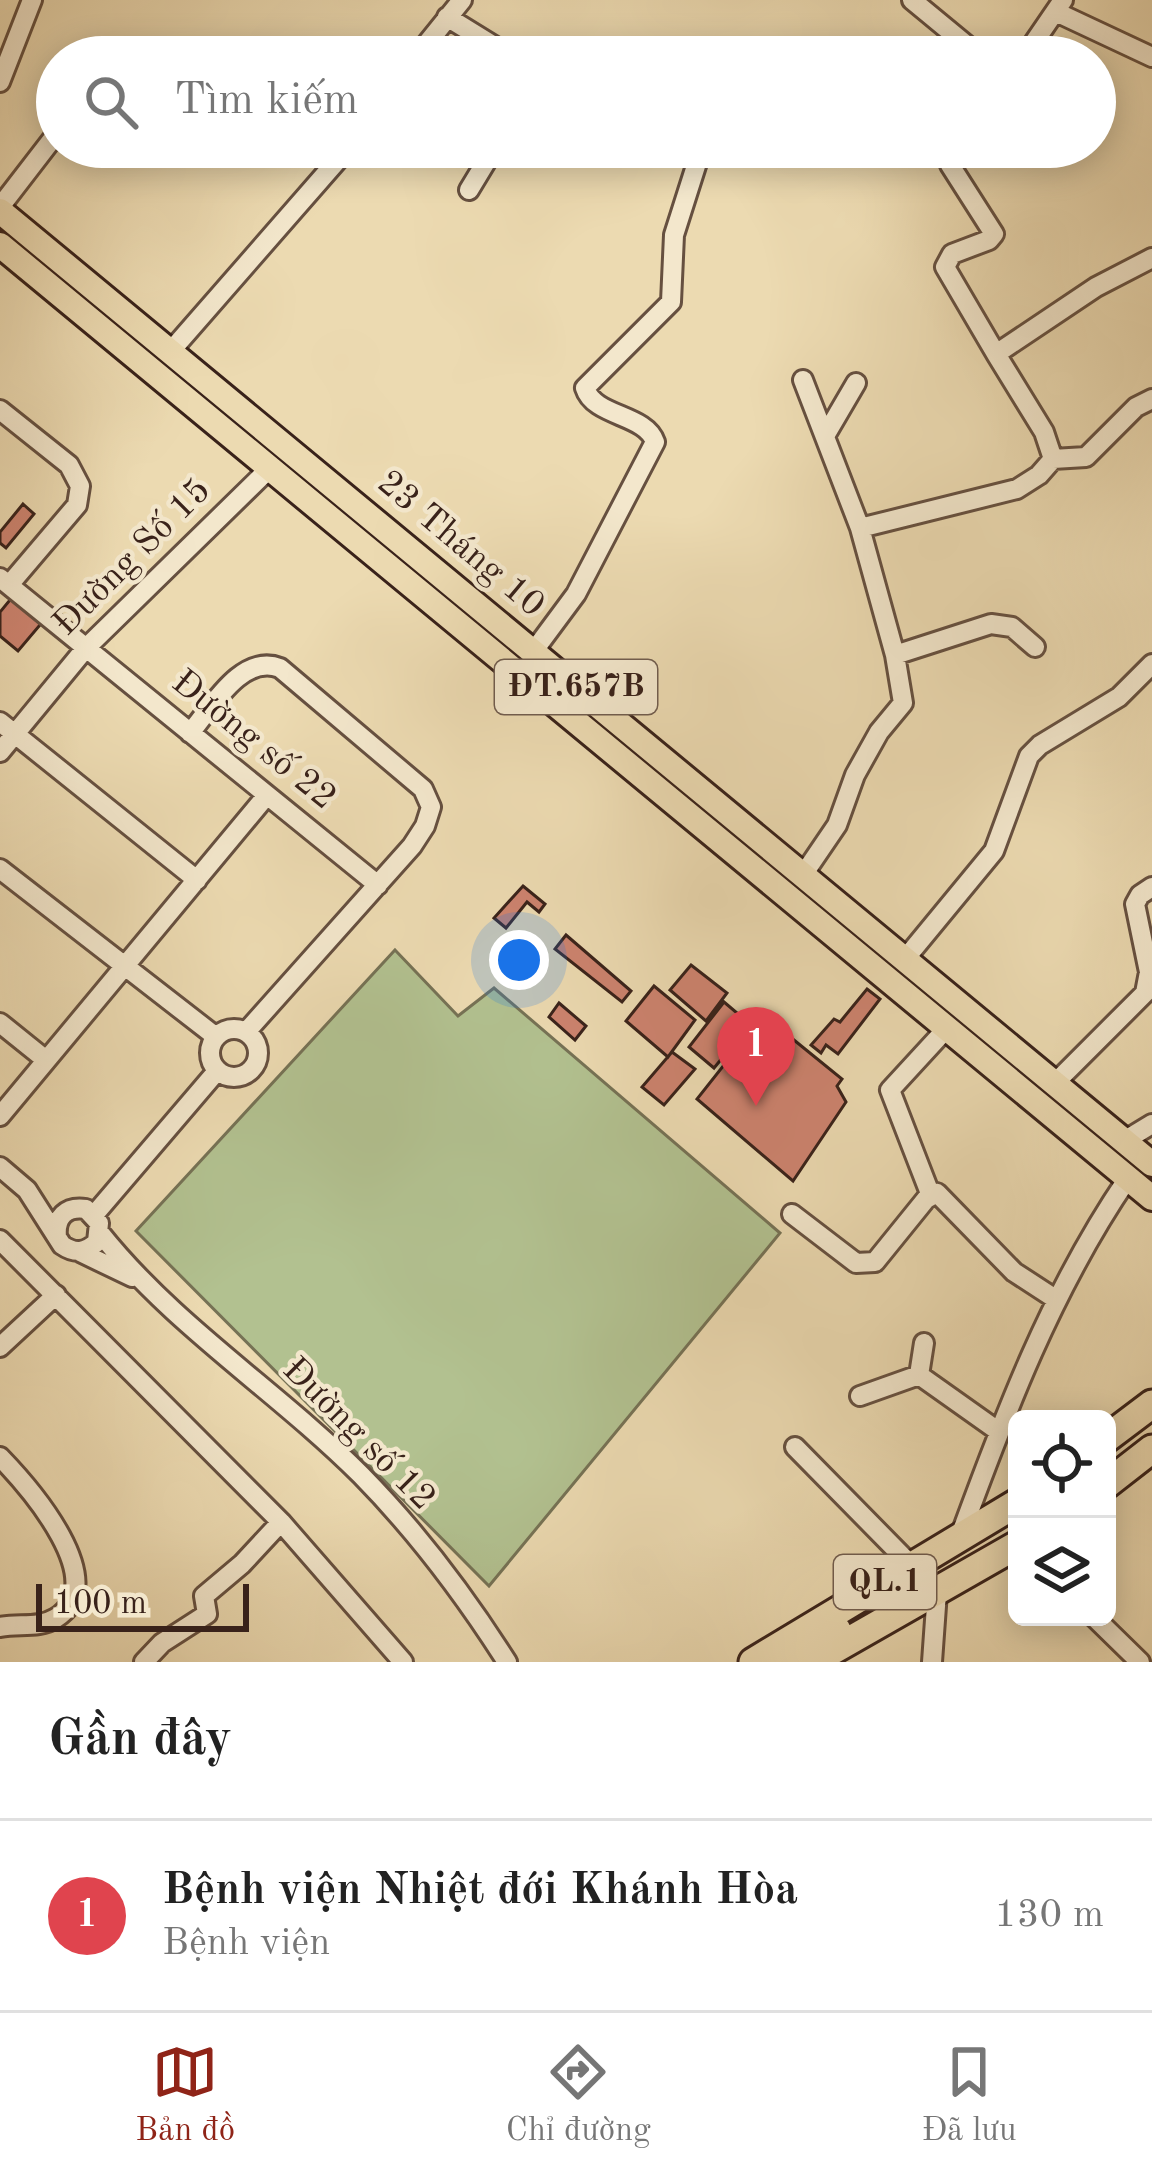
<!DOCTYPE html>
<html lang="vi">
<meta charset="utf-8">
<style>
:root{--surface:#fff;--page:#f6f6f6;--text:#222;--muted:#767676;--line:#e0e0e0;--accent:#8f2418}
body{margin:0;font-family:"Old Standard TT",serif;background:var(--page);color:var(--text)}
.controls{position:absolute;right:36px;bottom:36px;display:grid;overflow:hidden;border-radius:18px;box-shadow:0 6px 30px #0003}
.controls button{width:108px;height:108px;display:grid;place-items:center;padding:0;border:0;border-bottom:3px solid var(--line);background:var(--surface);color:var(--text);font:60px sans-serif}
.scale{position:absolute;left:36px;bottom:30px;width:213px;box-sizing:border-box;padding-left:12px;border:6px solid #39221a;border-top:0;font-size:33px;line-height:42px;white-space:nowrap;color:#39221a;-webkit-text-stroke:9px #f3e7cc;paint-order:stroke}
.you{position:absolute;left:519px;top:960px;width:42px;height:42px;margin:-30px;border:9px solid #fff;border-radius:50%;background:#1a73e8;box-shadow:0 0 0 18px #1a73e833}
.badge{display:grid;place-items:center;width:78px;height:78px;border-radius:50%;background:var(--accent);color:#fff;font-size:39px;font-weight:700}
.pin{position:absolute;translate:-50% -99px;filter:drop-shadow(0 3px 6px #0008)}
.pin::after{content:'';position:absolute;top:63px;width:42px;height:36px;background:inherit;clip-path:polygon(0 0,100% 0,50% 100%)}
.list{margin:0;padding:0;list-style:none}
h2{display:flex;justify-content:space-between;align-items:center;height:156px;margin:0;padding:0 48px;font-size:51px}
h2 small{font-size:39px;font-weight:400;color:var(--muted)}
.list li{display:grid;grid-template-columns:78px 1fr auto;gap:36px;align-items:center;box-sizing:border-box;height:192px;padding:0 48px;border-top:3px solid var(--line)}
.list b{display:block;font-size:45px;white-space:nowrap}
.list p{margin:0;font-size:39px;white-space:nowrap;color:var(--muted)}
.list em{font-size:39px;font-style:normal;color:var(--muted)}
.icon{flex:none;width:66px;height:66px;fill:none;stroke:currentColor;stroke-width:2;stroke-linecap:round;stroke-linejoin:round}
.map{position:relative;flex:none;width:1152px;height:1662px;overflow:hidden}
.search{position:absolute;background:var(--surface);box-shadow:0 6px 30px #0003;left:36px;right:36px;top:36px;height:132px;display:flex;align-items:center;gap:30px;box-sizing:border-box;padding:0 42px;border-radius:66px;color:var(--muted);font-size:45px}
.sheet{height:348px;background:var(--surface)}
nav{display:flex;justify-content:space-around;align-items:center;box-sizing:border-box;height:168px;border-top:3px solid var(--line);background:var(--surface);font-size:33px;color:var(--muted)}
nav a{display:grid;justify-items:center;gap:6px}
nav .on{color:var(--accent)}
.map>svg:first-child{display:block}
.green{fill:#b2c190;stroke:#767255;stroke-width:3}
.building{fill:#cd836f;stroke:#39221a;stroke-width:3}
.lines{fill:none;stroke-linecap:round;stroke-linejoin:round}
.minor-casing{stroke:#665040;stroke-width:24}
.major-casing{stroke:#39221a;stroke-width:30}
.highway-casing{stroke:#39221a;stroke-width:33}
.minor{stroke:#f3e7cc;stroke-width:18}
.major{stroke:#ecdab1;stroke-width:24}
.highway{stroke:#ecdab1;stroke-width:27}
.labels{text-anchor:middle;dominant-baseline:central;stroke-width:9;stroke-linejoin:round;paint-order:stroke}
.shield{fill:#f3e7cc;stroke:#715d4f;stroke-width:3}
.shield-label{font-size:33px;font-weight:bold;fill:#39221a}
.street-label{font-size:36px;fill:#39221a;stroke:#f3e7cc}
</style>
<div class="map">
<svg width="1152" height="1662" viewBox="0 0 1152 1662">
<rect width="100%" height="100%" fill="#ecdab1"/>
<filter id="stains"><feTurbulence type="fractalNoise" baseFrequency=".00167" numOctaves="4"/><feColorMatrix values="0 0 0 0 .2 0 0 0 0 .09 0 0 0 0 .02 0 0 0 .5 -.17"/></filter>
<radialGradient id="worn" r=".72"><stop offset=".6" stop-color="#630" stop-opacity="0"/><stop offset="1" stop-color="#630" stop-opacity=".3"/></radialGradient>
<path class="green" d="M 395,950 L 458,1016 L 494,988 L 780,1233 L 489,1586 L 136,1231 Z"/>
<path class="building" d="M 23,504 L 34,514 L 6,548 L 0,543 L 0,532 Z
M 14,595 L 45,619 L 18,651 L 0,636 L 0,612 Z
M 523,886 L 545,904 L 539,912 L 527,902 L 506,928 L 494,918 Z
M 566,935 L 631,991 L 622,1002 L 555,949 Z
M 519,953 L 531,962 L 515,983 L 502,973 Z
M 691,965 L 727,993 L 706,1021 L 670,990 Z
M 654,986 L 695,1020 L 668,1057 L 626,1021 Z
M 867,989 L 880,999 L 838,1054 L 826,1045 L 821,1053 L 811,1045 L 834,1019 L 840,1022 Z
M 724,1002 L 750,1024 L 714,1068 L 689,1047 Z
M 559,1003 L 586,1026 L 575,1040 L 549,1017 Z
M 773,1029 L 786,1040 L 789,1036 L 842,1079 L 837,1086 L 846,1102 L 793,1181 L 697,1099 L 739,1046 L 753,1055 Z
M 672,1052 L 695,1069 L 664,1105 L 642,1087 Z"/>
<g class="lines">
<defs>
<path id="minor" d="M 912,0 L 981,57
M 1056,12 L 1152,57
M 447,17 L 512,57
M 416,57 L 462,0
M 1024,57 L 1063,0
M 0,82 L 32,0
M 944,147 L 950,165 L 994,234 L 989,240 L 952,254 L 945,267 L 996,354 L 1096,287 L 1152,258
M 469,190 L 495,147
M 0,207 L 57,133
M 170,352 L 349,147
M 803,380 L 860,528
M 0,410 L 69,465 L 80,486 L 77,505 L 9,585
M 825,436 L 856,383
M 1053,459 L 1086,457 L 1136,407 L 1152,399
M 0,578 L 378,885
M 533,652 L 576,594 L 655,442 C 646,414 594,417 585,388 L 671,302 L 674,235 L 702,147
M 895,655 L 991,624 L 1012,627 L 1035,647
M 0,722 L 197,880
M 190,733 C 212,707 242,653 280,668 L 423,789 L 431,807 L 425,826 L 412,846 L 246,1032
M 0,752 L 85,649 L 270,468
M 0,869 L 215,1036
M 803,875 L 837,825 L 855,775 L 879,732 L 903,703 L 895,655 L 860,528 L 1017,489 L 1039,475 L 1053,459 L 1044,432 L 996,354
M 905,959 L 994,851 L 1029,756 L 1040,745 L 1119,697 L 1152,664
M 0,1023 L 46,1060
M210 1053a24 24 0 1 1 48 0a24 24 0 1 1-48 0Z
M 1055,1083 L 1145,993 L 1149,972 L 1135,904 L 1140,895 L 1152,887
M 0,1116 L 267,795
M 1124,1141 L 1152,1124
M 0,1167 L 27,1190 L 62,1245 C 75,1254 85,1253 97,1242 L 99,1223 L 86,1209 C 66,1206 55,1217 57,1237
M 931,1196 L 890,1090 L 947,1028
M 792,1214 L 856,1263 L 875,1262 L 926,1199 L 937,1193 L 1014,1272 L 1057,1300
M 94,1215 L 217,1071
M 100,1233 C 174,1326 277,1391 361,1475 C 416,1531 465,1596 507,1662
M 0,1240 L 281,1522 L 403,1662
M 80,1252 L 132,1277
M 924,1343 L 919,1375 L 998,1431
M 0,1347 L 56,1295
M 860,1396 L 919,1375
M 795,1447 L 912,1566
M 0,1457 C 30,1488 113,1583 56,1618 C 38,1629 19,1623 0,1627
M 959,1539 C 1005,1413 1052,1289 1128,1178
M 1094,1617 L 1140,1662
M 144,1662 L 162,1643 L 207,1614 L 204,1596 L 242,1564 L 281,1522
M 932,1662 L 937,1592"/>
<path id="major" d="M 0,211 L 1152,1164
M 0,245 L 1152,1198"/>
<path id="highway" d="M 1107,1438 L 1152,1404
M 1107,1484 L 1152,1449
M 821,1657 L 1017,1545
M 753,1662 L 1017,1503
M 791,1662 L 837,1630"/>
</defs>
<use href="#minor" class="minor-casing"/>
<use href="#major" class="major-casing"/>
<use href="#highway" class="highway-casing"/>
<use href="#minor" class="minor"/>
<use href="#major" class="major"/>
<use href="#highway" class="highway"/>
</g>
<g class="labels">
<g class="shield">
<rect x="495" y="660" width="162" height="54" rx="9"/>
<rect x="834" y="1555" width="102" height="54" rx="9"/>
</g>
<g class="shield-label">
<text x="576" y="687">ĐT.657B</text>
<text x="885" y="1582">QL.1</text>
</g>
<g class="street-label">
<text transform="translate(460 545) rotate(40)">23 Tháng 10</text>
<text transform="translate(133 558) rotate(-45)">Đường Số 15</text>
<text transform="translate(253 741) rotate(39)">Đường số 22</text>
<text transform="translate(358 1435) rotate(45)">Đường số 12</text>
</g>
</g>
<rect width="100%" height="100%" filter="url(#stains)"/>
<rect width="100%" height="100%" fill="url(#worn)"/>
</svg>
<div class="controls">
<button><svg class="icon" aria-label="locate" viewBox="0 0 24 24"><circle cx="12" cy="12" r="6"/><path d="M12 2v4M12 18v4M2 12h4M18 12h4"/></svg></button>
<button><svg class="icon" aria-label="layers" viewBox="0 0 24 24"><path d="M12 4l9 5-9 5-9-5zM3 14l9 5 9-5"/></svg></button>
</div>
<div class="scale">100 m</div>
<div class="you"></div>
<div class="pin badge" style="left:756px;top:1106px;background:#e0444e">1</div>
<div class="search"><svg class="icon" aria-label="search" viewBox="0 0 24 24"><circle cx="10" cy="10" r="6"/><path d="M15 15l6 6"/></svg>Tìm kiếm</div>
</div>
<section class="sheet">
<h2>Gần đây<small></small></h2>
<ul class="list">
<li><span class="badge" style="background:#e0444e">1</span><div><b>Bệnh viện Nhiệt đới Khánh Hòa</b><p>Bệnh viện</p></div><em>130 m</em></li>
</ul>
</section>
<nav>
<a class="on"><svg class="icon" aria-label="map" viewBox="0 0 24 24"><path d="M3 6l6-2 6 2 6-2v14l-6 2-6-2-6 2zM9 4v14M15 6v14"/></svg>Bản đồ</a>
<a><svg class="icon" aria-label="directions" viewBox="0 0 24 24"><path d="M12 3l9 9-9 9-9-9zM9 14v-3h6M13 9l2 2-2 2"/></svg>Chỉ đường</a>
<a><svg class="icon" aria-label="saved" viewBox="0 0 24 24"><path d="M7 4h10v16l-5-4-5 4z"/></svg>Đã lưu</a>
</nav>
